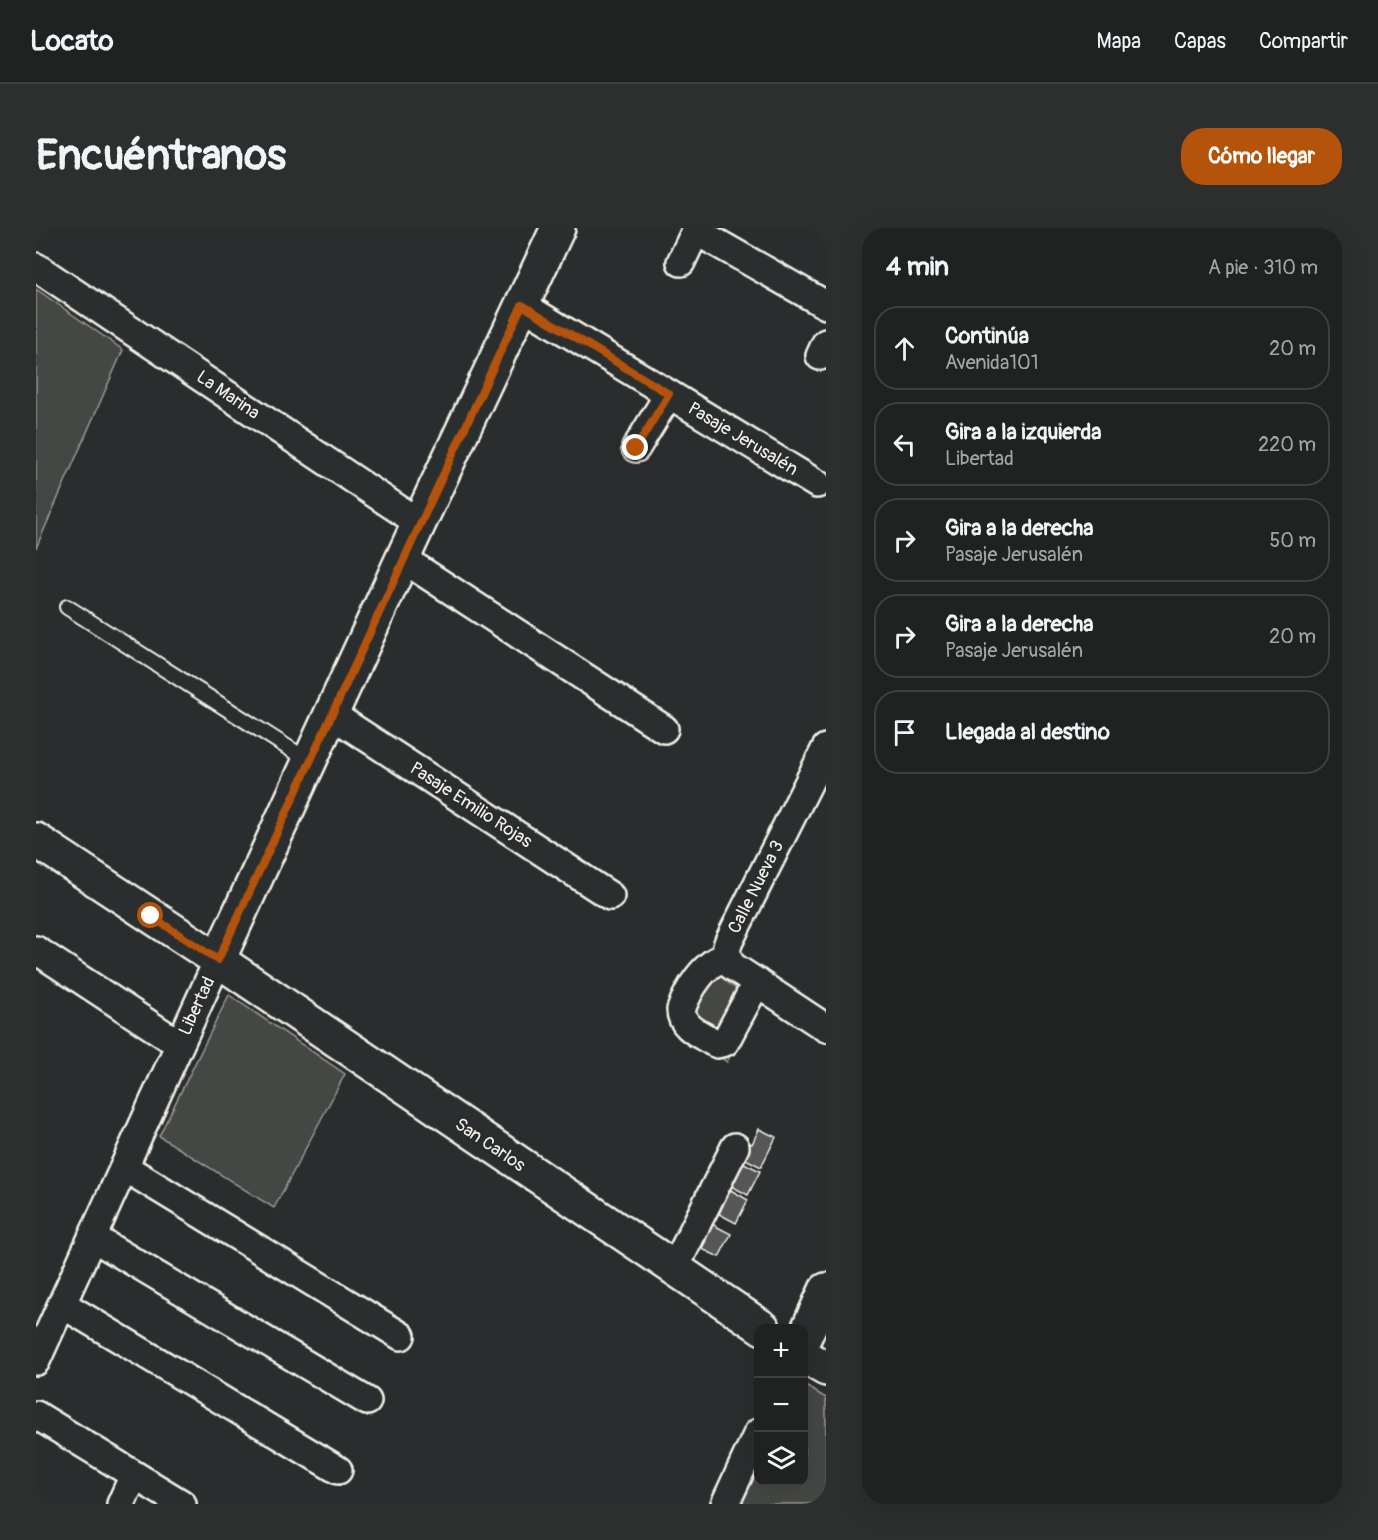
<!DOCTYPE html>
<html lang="es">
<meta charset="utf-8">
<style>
:root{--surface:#202222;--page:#2d2f2f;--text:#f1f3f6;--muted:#a2a4a5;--line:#3d3f40;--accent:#b45309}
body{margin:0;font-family:Pangolin,sans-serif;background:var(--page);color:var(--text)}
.controls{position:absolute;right:18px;bottom:18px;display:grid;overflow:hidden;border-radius:12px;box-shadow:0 6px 24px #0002}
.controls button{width:54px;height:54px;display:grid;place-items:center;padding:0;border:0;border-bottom:2px solid var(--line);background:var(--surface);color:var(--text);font:30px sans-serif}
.stop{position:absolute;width:18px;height:18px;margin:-14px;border:4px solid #b45309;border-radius:50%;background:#fff}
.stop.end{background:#b45309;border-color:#fff;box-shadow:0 2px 6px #0008}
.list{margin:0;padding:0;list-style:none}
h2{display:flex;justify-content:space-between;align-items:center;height:78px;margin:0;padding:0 24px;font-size:26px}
h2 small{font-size:20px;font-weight:400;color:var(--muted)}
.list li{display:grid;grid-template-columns:39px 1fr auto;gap:18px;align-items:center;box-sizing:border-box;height:84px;margin:0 12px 12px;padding:0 12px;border:2px solid var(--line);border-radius:24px}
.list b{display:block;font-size:22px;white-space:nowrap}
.list p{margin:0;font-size:20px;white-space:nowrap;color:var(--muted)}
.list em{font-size:20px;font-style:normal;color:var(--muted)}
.icon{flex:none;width:33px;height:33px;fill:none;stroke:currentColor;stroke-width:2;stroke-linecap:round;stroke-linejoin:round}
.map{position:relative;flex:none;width:790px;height:1276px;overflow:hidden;border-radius:24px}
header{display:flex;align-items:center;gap:36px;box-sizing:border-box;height:84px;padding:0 30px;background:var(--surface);border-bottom:2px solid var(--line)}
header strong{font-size:28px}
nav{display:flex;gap:33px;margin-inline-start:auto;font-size:21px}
.intro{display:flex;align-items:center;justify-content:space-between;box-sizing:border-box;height:144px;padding:0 36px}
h1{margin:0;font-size:42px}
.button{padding:15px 27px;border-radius:24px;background:var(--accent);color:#fff;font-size:21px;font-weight:700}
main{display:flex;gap:36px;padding:0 36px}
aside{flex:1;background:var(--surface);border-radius:24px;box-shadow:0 6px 24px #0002}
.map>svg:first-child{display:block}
.green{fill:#444645;stroke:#9c9c96;stroke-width:1.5}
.building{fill:#555756;stroke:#f4f1e8;stroke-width:1.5}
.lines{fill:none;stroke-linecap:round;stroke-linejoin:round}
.lane-casing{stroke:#f4f1e8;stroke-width:18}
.street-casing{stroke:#f4f1e8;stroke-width:32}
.secondary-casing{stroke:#f4f1e8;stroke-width:38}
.lane{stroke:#2a2d2e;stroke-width:14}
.street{stroke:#2a2d2e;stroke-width:27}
.secondary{stroke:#2a2d2e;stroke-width:33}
.route{stroke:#b45309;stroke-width:8}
.labels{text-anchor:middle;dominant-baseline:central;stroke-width:5;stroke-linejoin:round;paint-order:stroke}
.street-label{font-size:18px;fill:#f4f1e8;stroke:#2a2d2e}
</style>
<header>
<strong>Locato</strong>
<nav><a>Mapa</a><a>Capas</a><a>Compartir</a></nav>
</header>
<div class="intro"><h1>Encuéntranos</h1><a class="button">Cómo llegar</a></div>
<main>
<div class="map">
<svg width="790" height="1276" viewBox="0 0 790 1276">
<rect width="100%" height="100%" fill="#2a2d2e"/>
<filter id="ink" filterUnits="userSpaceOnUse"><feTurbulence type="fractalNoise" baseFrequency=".0167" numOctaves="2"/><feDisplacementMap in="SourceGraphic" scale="12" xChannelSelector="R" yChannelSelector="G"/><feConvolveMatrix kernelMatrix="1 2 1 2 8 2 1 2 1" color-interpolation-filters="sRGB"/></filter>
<g filter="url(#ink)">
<path class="green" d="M 0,61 L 87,122 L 0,320 Z
M 665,732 L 719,777 L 691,834 L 633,791 Z
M 193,767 L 309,846 L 238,980 L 123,908 Z
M 768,1157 L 790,1170 L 790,1276 L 706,1276 L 722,1241 L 722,1254 L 768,1254 Z"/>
<path class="building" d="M 723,901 L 740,909 L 725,939 L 700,926 L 707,912 L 716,916 Z
M 698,930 L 724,943 L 712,967 L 695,958 L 700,949 L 690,944 Z
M 686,957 L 712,972 L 700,995 L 683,986 L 687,977 L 678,972 Z
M 668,992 L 695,1006 L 683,1029 L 666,1021 L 670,1012 L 661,1007 Z"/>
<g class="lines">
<defs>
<path id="lane" d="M 31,379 L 273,533"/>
<path id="street" d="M 660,3 L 790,77
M 645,34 L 661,0
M 0,39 L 383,295
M 486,77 L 781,256
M 784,128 L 790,115
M 600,220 L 633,166
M 367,331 L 628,501
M 295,486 L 574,668
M 790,520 L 693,713 C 689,722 690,730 696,738 L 790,800
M 0,722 L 143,816
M 691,729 C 669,733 652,762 645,782 C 645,799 664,806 677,814 L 681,816 L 689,814 L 721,754
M 88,939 L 365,1108
M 56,1009 L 331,1173
M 638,1041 L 699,919
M 26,1076 L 302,1242
M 0,1133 L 182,732
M 0,1187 L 146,1276
M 85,1276 L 98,1247
M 689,1276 L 722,1205"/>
<path id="secondary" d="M 0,612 L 182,732 L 727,1100
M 182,732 L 383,295 L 522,0
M 768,1110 L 790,1062
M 768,1128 L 790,1141"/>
</defs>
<use href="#lane" class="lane-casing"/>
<use href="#street" class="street-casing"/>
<use href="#secondary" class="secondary-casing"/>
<use href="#lane" class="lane"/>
<use href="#street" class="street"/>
<use href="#secondary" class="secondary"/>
</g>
</g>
<g class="lines" filter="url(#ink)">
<path class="route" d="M 115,688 L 182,732 L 486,77 L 633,166 L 600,220"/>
</g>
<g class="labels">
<g class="street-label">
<text transform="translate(192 167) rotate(34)">La Marina</text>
<text transform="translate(707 211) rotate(31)">Pasaje Jerusalén</text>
<text transform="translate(435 577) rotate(33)">Pasaje Emilio Rojas</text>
<text transform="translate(720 659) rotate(-63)">Calle Nueva 3</text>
<text transform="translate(161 778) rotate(-65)">Libertad</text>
<text transform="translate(454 917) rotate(34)">San Carlos</text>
</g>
</g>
</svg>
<div class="controls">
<button>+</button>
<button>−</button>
<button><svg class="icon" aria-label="layers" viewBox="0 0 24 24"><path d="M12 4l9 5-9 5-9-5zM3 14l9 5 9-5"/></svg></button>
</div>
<div class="stop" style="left:115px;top:688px"></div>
<div class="stop end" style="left:600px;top:220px"></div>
</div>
<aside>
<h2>4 min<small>A pie · 310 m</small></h2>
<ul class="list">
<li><svg class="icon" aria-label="ahead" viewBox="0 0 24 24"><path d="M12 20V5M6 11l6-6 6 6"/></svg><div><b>Continúa</b><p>Avenida101</p></div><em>20 m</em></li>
<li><svg class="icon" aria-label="left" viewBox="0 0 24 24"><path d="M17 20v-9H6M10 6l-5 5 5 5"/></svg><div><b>Gira a la izquierda</b><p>Libertad</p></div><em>220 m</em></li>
<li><svg class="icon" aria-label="right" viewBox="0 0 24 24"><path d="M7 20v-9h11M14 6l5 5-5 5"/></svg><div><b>Gira a la derecha</b><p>Pasaje Jerusalén</p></div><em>50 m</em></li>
<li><svg class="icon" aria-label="right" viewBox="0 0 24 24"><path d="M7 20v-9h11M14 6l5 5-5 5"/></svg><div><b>Gira a la derecha</b><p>Pasaje Jerusalén</p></div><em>20 m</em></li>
<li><svg class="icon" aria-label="arrive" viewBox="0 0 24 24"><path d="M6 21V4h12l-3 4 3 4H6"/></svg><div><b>Llegada al destino</b></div></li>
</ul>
</aside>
</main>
